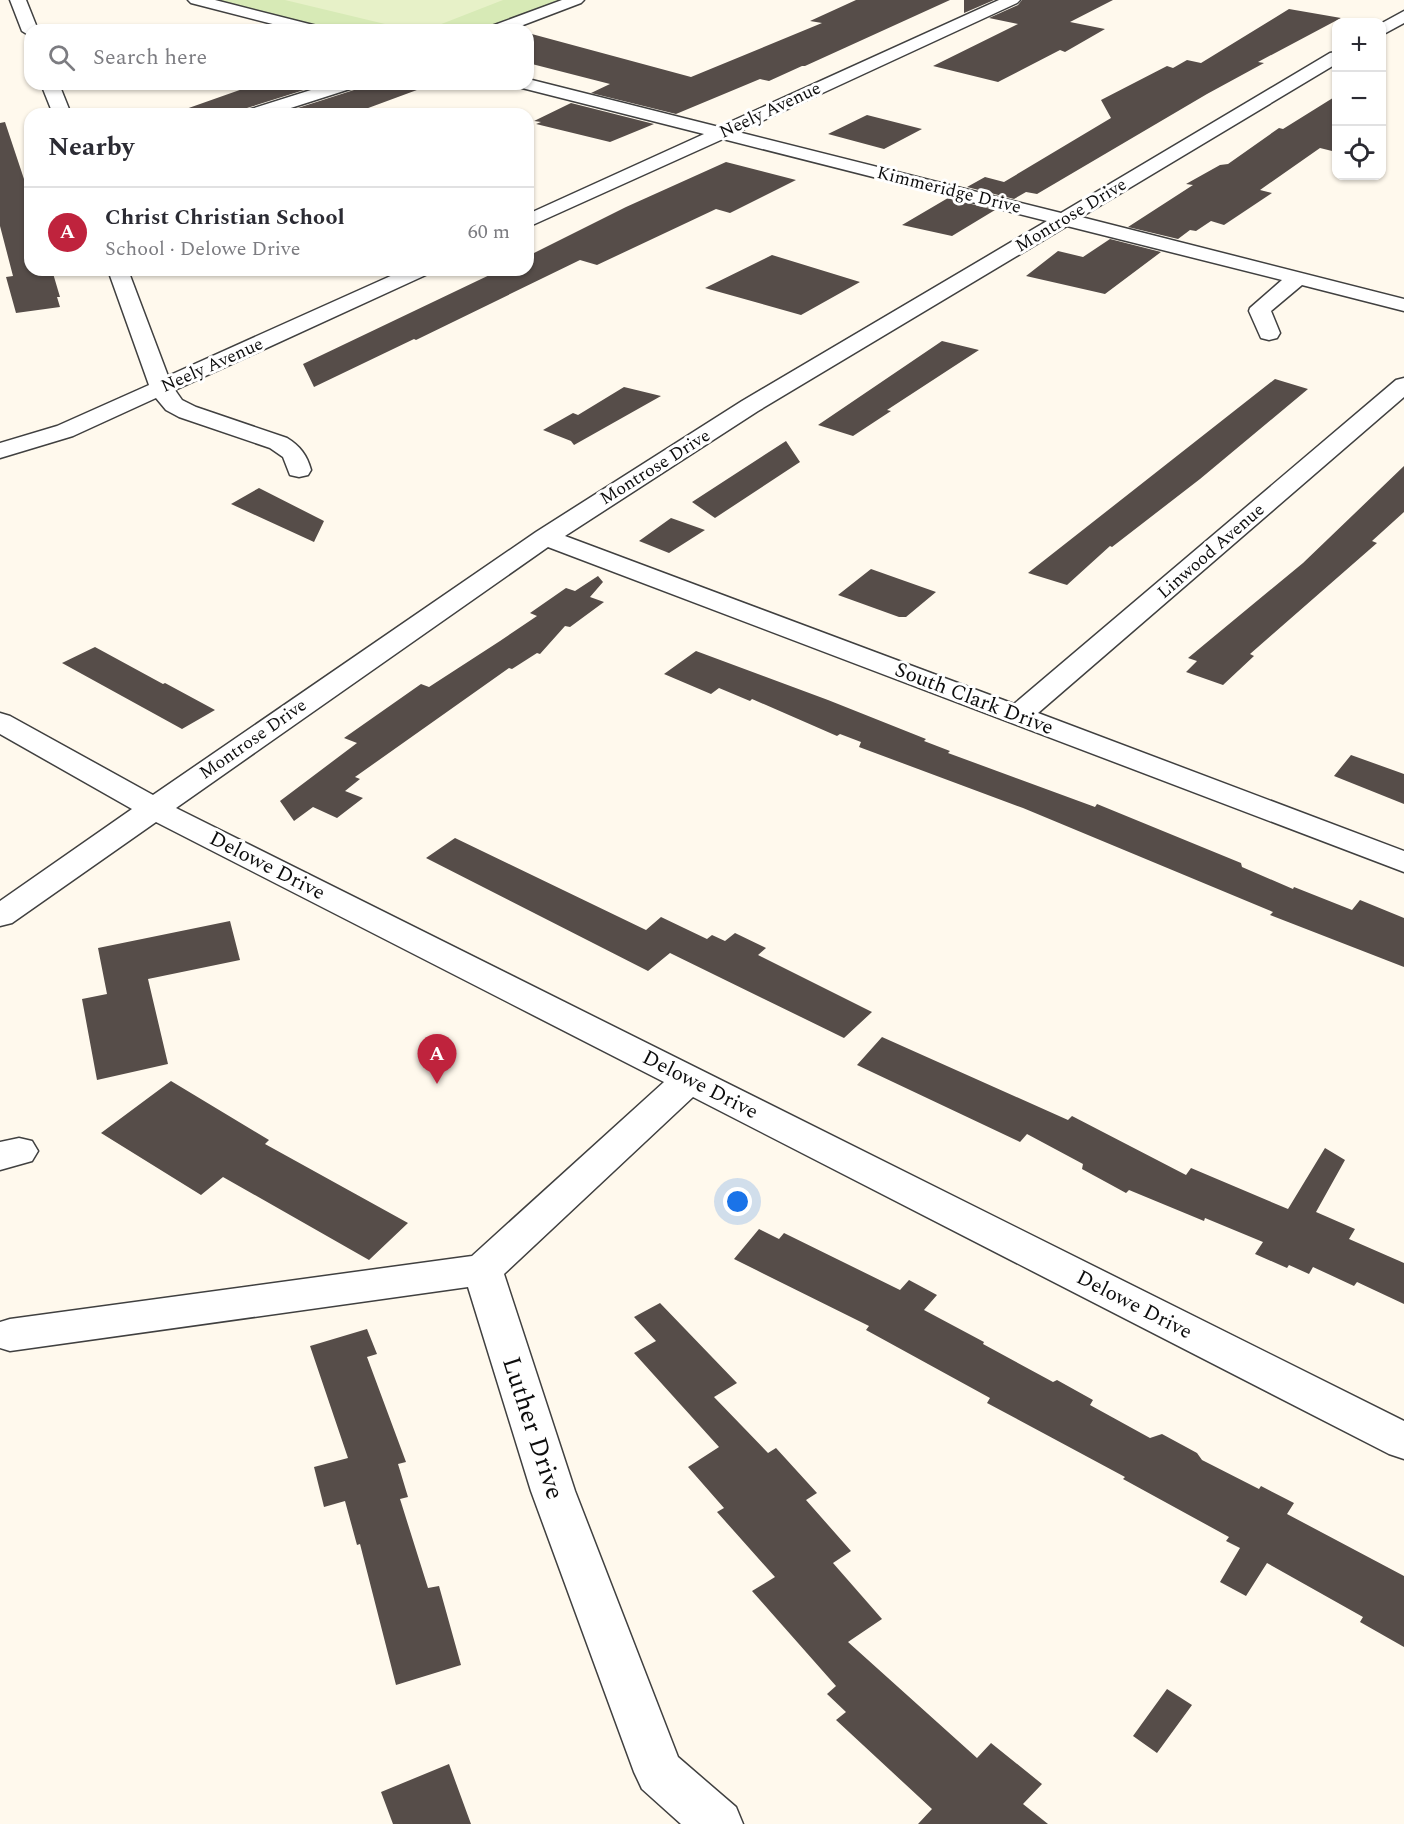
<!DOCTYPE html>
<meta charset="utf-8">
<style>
:root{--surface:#fff;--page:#f7f7f7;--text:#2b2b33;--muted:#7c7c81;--line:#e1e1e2;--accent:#bf233d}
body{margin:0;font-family:Spectral,serif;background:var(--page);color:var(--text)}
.controls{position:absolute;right:18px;top:18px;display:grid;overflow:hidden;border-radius:12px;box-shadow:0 2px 4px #0004}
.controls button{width:54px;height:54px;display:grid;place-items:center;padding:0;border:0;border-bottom:2px solid var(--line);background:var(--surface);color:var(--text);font:30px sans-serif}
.you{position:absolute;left:738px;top:1202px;width:21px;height:21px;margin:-15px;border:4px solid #fff;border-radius:50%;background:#1a73e8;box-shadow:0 0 0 9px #1a73e833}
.badge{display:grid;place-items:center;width:39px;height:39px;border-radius:50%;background:var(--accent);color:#fff;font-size:20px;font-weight:700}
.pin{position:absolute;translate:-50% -50px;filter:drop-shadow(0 2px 3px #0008)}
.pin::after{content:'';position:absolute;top:32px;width:21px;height:18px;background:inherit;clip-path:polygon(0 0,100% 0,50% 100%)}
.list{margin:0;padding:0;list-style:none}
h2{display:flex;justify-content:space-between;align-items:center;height:78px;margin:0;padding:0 24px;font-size:26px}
h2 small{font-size:20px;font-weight:400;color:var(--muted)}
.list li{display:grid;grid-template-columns:39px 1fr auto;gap:18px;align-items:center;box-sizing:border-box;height:90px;padding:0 24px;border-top:2px solid var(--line)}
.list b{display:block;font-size:22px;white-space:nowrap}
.list p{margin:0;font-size:20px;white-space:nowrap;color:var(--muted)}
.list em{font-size:20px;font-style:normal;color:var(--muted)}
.icon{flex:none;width:33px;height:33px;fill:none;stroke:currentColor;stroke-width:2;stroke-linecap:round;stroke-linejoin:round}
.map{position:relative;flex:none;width:1404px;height:1824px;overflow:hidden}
.search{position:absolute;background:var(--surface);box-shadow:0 2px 4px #0004;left:24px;top:24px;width:510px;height:66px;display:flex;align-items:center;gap:15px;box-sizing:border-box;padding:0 21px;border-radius:18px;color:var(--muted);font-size:22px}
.panel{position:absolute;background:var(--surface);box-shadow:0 2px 4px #0004;left:24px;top:108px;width:510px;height:168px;border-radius:18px}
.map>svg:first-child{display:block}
.green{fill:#d7eab6}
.pitch{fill:#e7f1c8}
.building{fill:#564d49}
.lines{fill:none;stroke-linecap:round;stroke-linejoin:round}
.minor-casing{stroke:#404040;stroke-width:3}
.minor{fill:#fff;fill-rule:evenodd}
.labels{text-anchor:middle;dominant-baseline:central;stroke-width:6;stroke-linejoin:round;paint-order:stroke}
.far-street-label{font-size:18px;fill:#0d0d0d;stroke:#fff}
.street-label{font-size:21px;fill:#0d0d0d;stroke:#fff}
.near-street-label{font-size:26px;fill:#0d0d0d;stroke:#fff}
</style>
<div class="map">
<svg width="1404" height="1824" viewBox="0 0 1404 1824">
<rect width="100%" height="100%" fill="#fff9ed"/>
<path class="green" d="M 212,0 L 579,0 L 497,30 L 325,30 Z"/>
<path class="pitch" d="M 285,0 L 503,0 L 426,30 L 410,30 Z"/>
<path class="building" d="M 856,0 L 950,0 L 805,66 L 802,66 L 769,81 L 760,79 L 676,114 L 591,93 L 610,84 L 528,63 L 528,33 L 691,77 L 822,23 L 810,21 Z
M 964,0 L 994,0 L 964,13 Z
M 1022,0 L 1113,0 L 1070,22 L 1105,29 L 1065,52 L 1060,50 L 998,82 L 933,66 L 1018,24 L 989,18 L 1018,5 Z
M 1289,9 L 1341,18 L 1258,62 L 1264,63 L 1207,94 L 1037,194 L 1026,192 L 1014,199 L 967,187 L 985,177 L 1004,182 L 1111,118 L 1101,100 L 1167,66 L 1173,68 L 1187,60 L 1201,63 Z
M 257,84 L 323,84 L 247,108 L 243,114 L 184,114 L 183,110 Z
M 358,84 L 425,84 L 425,87 L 352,114 L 279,114 L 354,90 Z
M 1336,96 L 1336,152 L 1320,148 L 1260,190 L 1272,193 L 1224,225 L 1211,221 L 1196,231 L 1190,230 L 1178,239 L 1128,227 L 1193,185 L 1186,184 L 1220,165 L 1228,164 L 1279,128 L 1283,129 Z
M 571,103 L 654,124 L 610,142 L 536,124 L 541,122 L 534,121 Z
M 867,115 L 922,129 L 884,149 L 828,134 Z
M 5,122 L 30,197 L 30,270 L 52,270 L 60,297 L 57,297 L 60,307 L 16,313 L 6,277 L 13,276 L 0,226 L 0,123 Z
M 726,162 L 796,180 L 730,213 L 716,209 L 597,265 L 580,260 L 416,340 L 414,339 L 314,387 L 303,364 L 500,270 L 528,270 L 528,256 L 626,207 Z
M 948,198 L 995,210 L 952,236 L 902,225 Z
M 1110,239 L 1161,252 L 1105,294 L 1026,276 L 1058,251 L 1083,257 Z
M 772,255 L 860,282 L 801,315 L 705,288 Z
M 942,341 L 979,350 L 887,410 L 891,411 L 853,436 L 818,425 Z
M 1275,379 L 1308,389 L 1200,479 L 1112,547 L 1110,546 L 1067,585 L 1028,573 Z
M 624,387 L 661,396 L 574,445 L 571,441 L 543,430 L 573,413 L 578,415 Z
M 786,441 L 800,462 L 715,518 L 692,502 Z
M 1404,466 L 1404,512 L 1372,541 L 1377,543 L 1250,654 L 1254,656 L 1223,685 L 1186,672 L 1197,661 L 1188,658 L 1303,563 Z
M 259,488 L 324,521 L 314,542 L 231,504 Z
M 671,518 L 705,530 L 669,553 L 639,541 Z
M 871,569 L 936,592 L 906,617 L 899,617 L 838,595 Z
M 598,576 L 603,582 L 590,597 L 604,602 L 570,627 L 565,626 L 540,654 L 537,653 L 512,669 L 509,668 L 355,777 L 360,779 L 345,791 L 363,798 L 337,818 L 313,807 L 294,821 L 280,801 L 357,743 L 344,738 L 421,684 L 429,687 L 500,641 L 537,616 L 530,613 L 566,588 L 575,591 Z
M 95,647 L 163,684 L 165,683 L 215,710 L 182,729 L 62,663 Z
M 696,651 L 828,700 L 926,739 L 924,741 L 950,751 L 948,753 L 1095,807 L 1097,804 L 1241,863 L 1242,867 L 1293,889 L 1294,887 L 1352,910 L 1360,900 L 1404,918 L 1404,967 L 1270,915 L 1273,912 L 1023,808 L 859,747 L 861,742 L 840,734 L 837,736 L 752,699 L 750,701 L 719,688 L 711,694 L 664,674 Z
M 1351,755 L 1404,774 L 1404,804 L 1334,776 Z
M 455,838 L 646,930 L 661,917 L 707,939 L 712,935 L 725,941 L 735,933 L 766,948 L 758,955 L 872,1012 L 844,1038 L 670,953 L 648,971 L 426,858 Z
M 230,921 L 240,960 L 148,979 L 168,1064 L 97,1080 L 82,999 L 107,994 L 98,948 Z
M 882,1037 L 1068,1120 L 1072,1116 L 1186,1175 L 1191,1168 L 1288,1209 L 1325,1148 L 1345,1160 L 1316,1212 L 1355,1229 L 1349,1239 L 1404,1263 L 1404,1304 L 1357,1282 L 1354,1286 L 1313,1267 L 1309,1274 L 1289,1265 L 1287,1268 L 1255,1254 L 1263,1242 L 1205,1218 L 1204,1221 L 1129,1190 L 1126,1193 L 1082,1169 L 1083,1164 L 1027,1134 L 1020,1142 L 857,1065 Z
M 171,1081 L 269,1140 L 265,1144 L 408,1223 L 369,1260 L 223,1177 L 201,1195 L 101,1133 Z
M 759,1229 L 779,1239 L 784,1233 L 900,1290 L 909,1280 L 937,1295 L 924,1310 L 984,1342 L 983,1344 L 1053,1382 L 1057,1380 L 1093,1400 L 1090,1405 L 1150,1438 L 1162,1434 L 1197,1453 L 1202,1460 L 1259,1489 L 1261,1486 L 1294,1503 L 1287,1514 L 1404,1576 L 1404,1647 L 1360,1622 L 1363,1617 L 1267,1563 L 1246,1596 L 1220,1582 L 1240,1548 L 1226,1541 L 1229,1537 L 1123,1479 L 1125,1477 L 987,1403 L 990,1398 L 866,1330 L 869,1326 L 734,1259 Z
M 660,1303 L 737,1383 L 714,1397 L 768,1453 L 776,1448 L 817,1493 L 806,1500 L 851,1551 L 833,1563 L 882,1619 L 848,1642 L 977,1758 L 991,1743 L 1042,1784 L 1023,1804 L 1048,1824 L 918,1824 L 932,1809 L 836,1720 L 846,1712 L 827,1694 L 836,1686 L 752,1591 L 775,1577 L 717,1512 L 724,1508 L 688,1467 L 719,1447 L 634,1353 L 656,1341 L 634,1317 Z
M 367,1329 L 377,1354 L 367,1357 L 406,1462 L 398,1464 L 408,1497 L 400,1499 L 428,1588 L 439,1586 L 461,1665 L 396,1685 L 360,1544 L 357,1545 L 345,1501 L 324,1507 L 314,1467 L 348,1458 L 310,1346 Z
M 1167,1689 L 1192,1705 L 1157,1753 L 1133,1736 Z
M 449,1764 L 471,1824 L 393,1824 L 381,1792 Z"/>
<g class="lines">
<defs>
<path id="minor" d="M 10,0 L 26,0 L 38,30 L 30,30 L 30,36 L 22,31 Z
M 188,0 L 215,0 L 321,27 L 323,30 L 296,30 L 191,3 Z
M 562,0 L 584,0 L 581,3 L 510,30 L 487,30 L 489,27 Z
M 999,0 L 1020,0 L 1017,3 L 738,132 L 1061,213 L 1330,53 L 1336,52 L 1336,64 L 1081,217 L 1404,299 L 1404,311 L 1302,285 L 1271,311 L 1280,333 L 1277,338 L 1269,340 L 1261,338 L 1249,311 L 1250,308 L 1282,280 L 1067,226 L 758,411 L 565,536 L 1014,704 L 1396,380 L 1404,378 L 1404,397 L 1038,713 L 1404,851 L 1404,872 L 548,547 L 176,808 L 1404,1421 L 1404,1459 L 1389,1454 L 693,1097 L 504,1274 L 575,1491 L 678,1757 L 736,1807 L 743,1824 L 681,1824 L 642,1789 L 634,1772 L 531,1491 L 468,1287 L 10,1351 L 0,1348 L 0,1322 L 10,1319 L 472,1256 L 664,1082 L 156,822 L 12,923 L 0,926 L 0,901 L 132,809 L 0,734 L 0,713 L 10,716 L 153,795 L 536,532 L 742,401 L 1047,221 L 723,139 L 528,227 L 528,214 L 704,134 L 522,88 L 519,84 L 528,84 L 528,79 L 719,127 Z
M 1404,11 L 1404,23 L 1382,35 L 1382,23 Z
M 41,84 L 59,84 L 71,114 L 53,114 Z
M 330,84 L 356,84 L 353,88 L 272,114 L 245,114 L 248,110 Z
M 108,270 L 128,270 L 168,376 L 404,270 L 431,270 L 428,274 L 175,390 L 182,400 L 196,407 L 287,438 C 300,446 307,455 311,470 L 308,475 L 299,477 L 290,475 L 283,457 L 270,448 L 179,417 L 166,410 L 156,398 L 73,436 L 0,458 L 0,443 L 57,426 L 149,385 Z
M 19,1138 L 32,1141 L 38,1151 L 32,1161 L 0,1170 L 0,1142 Z"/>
</defs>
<use href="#minor" class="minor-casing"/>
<use href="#minor" class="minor"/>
</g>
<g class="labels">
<g class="far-street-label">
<text transform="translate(770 110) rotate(-25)">Neely Avenue</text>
<text transform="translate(949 190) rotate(14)">Kimmeridge Drive</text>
<text transform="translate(1071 215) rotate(-31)">Montrose Drive</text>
<text transform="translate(212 365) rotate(-24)">Neely Avenue</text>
<text transform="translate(655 467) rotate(-32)">Montrose Drive</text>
<text transform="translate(1211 551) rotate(-41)">Linwood Avenue</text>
<text transform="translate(253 739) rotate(-35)">Montrose Drive</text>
</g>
<g class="street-label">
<text transform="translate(974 699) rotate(21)">South Clark Drive</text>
<text transform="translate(267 866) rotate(27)">Delowe Drive</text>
<text transform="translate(700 1085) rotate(27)">Delowe Drive</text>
<text transform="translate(1134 1305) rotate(27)">Delowe Drive</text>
</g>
<g class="near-street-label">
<text transform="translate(533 1428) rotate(72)">Luther Drive</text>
</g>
</g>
</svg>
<div class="controls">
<button>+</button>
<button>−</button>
<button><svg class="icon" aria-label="locate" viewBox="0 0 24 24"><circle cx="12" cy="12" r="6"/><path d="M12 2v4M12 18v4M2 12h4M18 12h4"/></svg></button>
</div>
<div class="you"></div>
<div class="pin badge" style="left:437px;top:1084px">A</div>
<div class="search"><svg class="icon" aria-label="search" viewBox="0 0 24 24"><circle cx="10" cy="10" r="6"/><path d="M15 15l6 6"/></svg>Search here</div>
<section class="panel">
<h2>Nearby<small></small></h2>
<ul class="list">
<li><span class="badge">A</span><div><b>Christ Christian School</b><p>School · Delowe Drive</p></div><em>60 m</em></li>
</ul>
</section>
</div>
